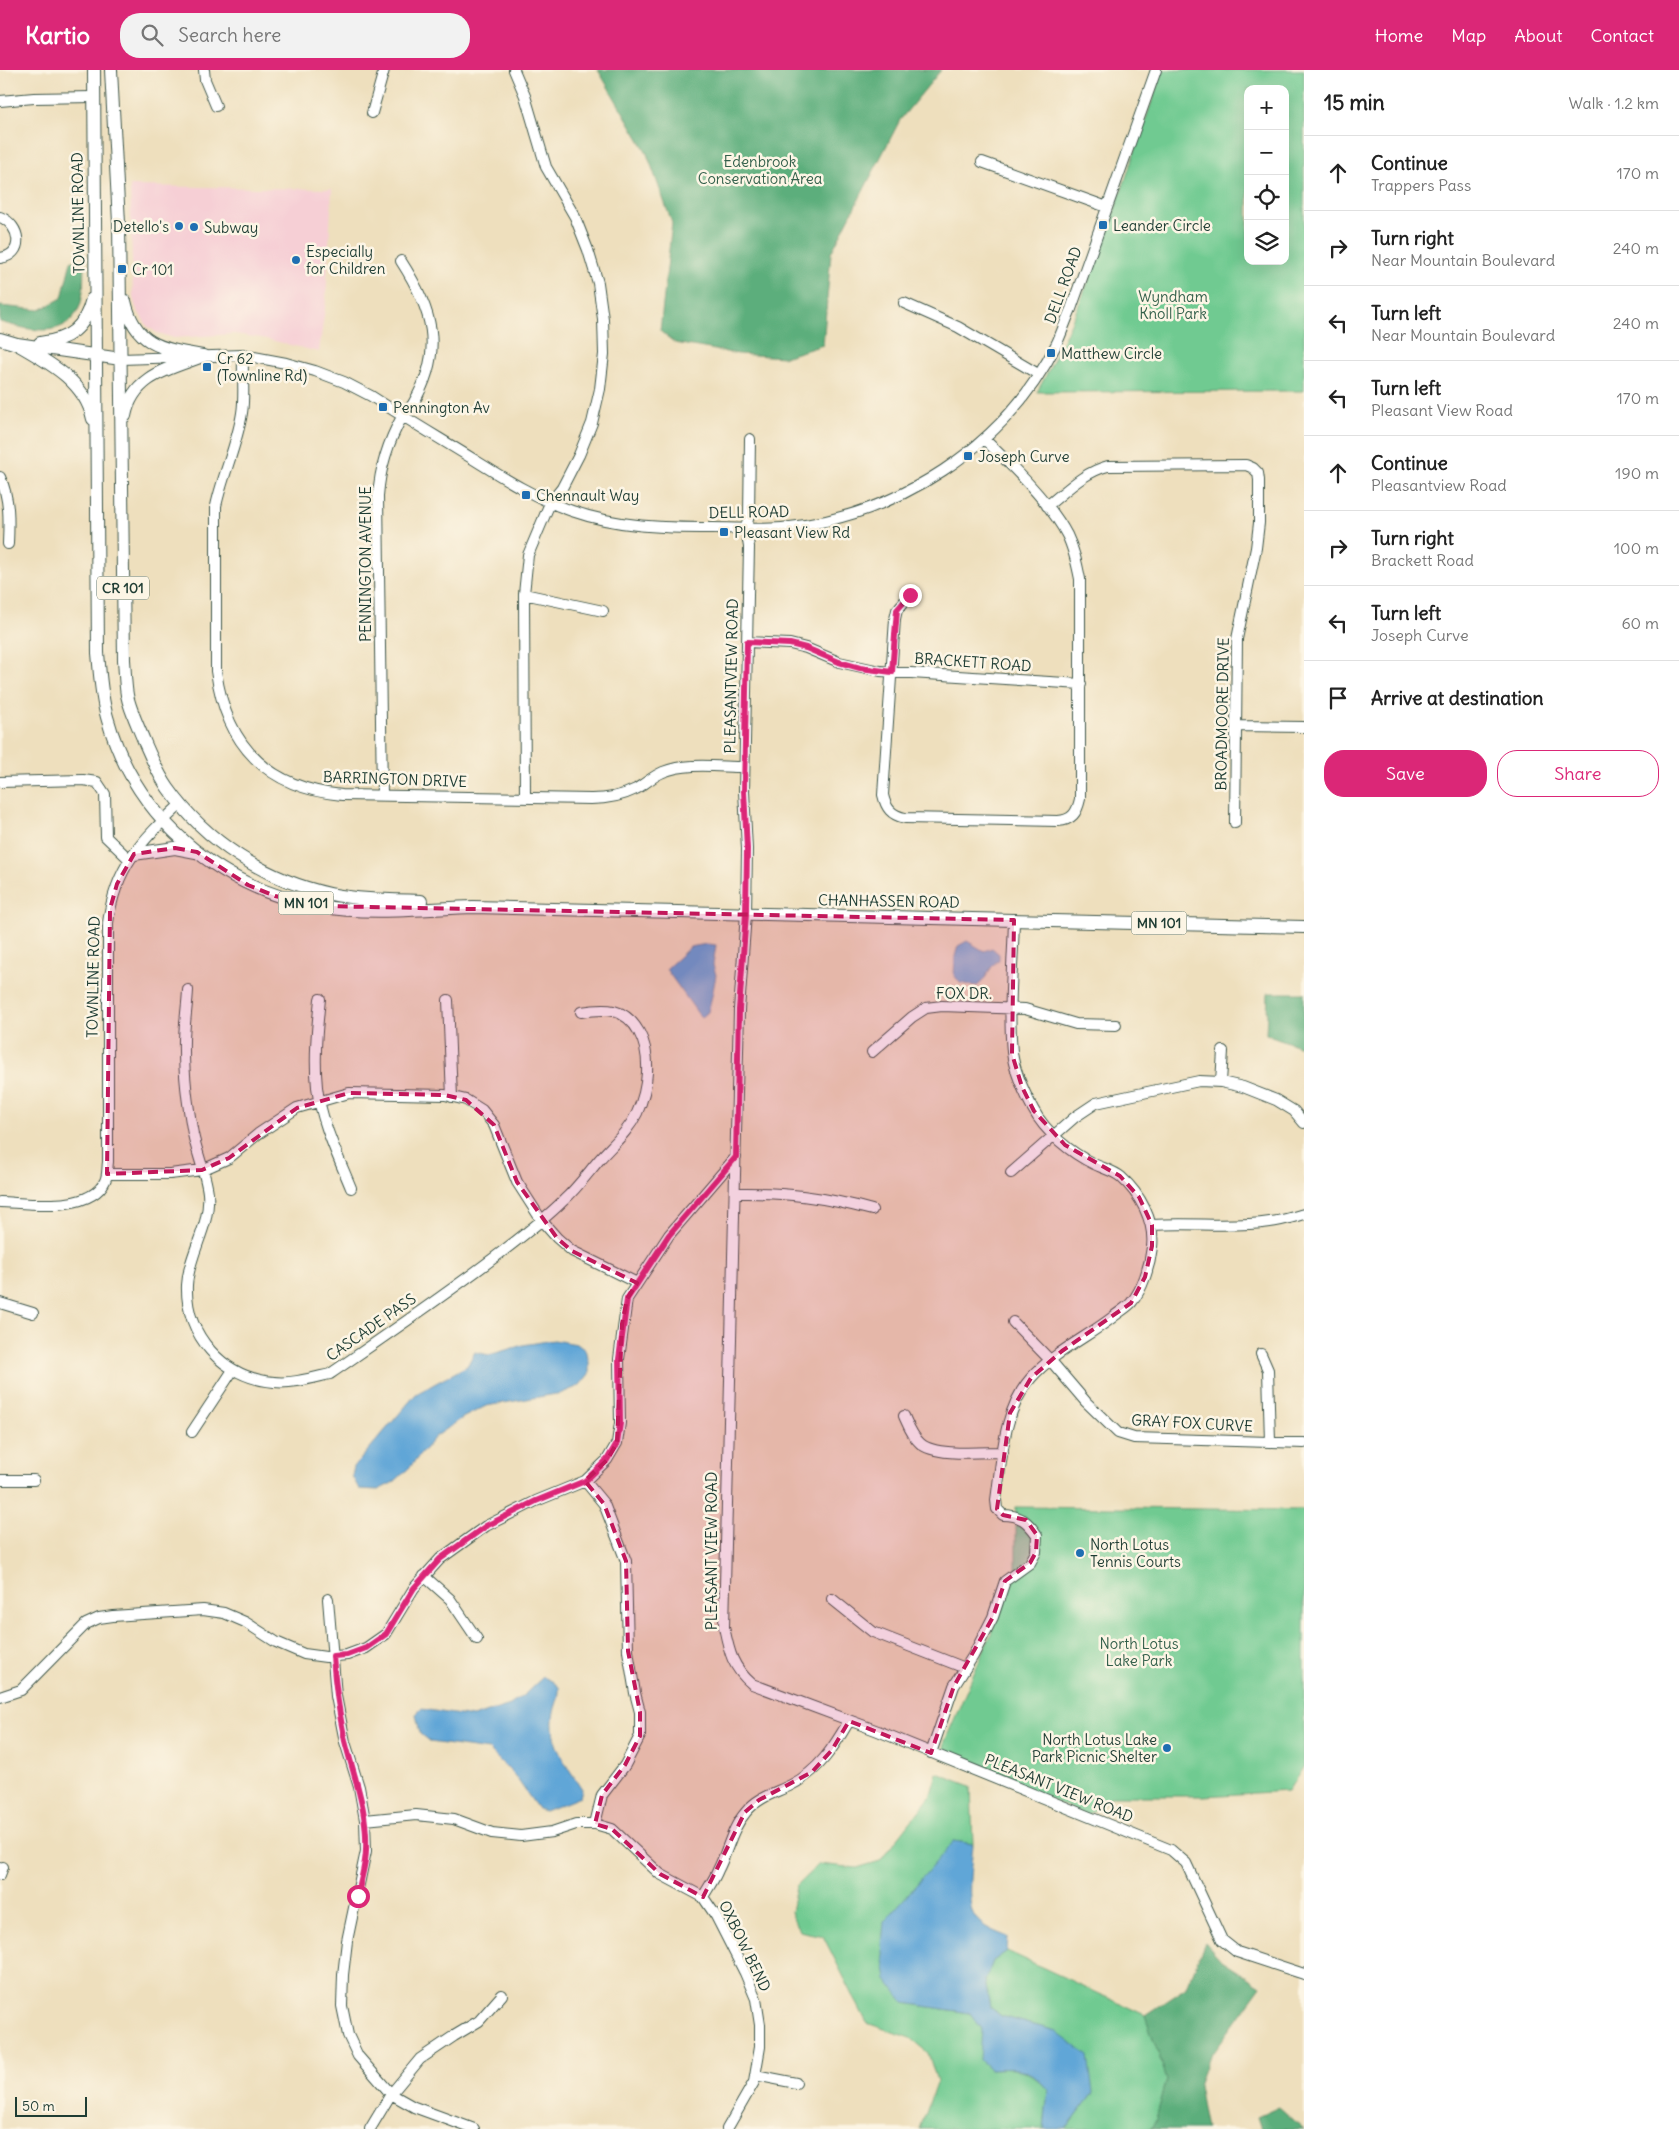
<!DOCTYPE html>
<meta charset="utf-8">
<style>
:root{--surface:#fff;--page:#f2f2f2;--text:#222;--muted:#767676;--line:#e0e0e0;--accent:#db2777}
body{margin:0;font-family:Delius,sans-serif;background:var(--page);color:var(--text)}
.controls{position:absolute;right:15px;top:15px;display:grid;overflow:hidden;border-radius:10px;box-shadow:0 5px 20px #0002}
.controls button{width:45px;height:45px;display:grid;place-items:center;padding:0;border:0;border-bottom:1px solid var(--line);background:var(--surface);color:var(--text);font:25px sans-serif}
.scale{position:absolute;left:15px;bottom:12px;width:72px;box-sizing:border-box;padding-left:5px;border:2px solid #1f3d34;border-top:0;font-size:14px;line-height:18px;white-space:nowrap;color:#1f3d34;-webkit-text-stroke:4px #fcf5e5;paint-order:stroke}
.stop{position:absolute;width:15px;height:15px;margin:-11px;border:4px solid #db2777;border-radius:50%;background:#fff}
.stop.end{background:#db2777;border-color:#fff;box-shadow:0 1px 5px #0008}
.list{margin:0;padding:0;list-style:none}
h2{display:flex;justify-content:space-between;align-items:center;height:65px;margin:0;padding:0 20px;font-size:21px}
h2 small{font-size:16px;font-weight:400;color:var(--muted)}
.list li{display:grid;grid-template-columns:32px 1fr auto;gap:15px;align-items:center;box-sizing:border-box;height:75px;padding:0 20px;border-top:1px solid var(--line)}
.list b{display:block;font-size:19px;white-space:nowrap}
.list p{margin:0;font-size:16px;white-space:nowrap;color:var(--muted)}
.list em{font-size:16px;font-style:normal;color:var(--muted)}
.actions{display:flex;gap:10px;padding:15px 20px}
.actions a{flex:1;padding:11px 0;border:1px solid var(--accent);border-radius:20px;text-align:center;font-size:18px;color:var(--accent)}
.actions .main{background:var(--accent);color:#fff}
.icon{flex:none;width:28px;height:28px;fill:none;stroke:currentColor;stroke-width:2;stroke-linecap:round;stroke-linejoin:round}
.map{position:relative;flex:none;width:1304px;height:2059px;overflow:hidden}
header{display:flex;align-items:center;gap:30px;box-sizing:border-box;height:70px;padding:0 25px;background:var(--accent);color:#fff}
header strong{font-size:24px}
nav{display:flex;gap:28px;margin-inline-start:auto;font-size:18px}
.search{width:350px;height:45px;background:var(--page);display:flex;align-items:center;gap:12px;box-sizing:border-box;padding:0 18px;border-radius:20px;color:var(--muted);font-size:19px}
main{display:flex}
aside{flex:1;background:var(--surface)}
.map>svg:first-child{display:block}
.built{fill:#f6cfd5}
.green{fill:#70ca91;stroke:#488462;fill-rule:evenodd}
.forest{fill:#5cae7b;stroke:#3e7658}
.water{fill:#61a6d7;stroke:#407286}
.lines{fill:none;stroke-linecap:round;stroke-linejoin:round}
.minor-casing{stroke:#3e5549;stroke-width:12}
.major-casing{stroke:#3e5549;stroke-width:14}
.minor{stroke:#fff;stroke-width:10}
.major{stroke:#fff;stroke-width:12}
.route{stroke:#db2777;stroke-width:6}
.marked{fill:#c2185b;fill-opacity:0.2;stroke:#c2185b;stroke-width:4;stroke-dasharray:10 6;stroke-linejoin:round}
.poi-dot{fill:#1f6fb2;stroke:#fcf5e5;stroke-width:2}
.labels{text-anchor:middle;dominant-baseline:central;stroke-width:5;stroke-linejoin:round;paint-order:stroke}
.shield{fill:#fcf5e5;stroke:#617469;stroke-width:1}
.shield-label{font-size:14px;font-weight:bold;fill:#1f3d34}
.park-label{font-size:15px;fill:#33604b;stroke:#fcf5e5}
.street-label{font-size:15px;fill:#1f3d34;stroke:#fcf5e5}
.poi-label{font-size:15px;fill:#1f3d34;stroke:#fcf5e5;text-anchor:start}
</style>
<header>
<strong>Kartio</strong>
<div class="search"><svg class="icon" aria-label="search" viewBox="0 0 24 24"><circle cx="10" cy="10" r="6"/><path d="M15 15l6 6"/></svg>Search here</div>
<nav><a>Home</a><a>Map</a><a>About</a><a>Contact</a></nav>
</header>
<main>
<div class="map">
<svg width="1304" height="2059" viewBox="0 0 1304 2059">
<rect width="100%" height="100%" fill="#fcf5e5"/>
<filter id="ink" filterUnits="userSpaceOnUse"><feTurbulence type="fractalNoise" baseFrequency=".02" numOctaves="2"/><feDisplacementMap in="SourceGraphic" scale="10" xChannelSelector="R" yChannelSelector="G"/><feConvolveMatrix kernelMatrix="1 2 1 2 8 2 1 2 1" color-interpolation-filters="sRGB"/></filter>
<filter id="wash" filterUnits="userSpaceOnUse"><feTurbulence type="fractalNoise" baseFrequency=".0096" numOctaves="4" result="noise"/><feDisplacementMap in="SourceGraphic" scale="20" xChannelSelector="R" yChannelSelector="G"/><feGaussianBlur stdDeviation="1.12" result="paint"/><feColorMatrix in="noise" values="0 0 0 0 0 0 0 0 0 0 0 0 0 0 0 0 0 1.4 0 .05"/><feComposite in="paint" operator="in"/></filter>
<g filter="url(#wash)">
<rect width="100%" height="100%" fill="#eedfbd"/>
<path class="built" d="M 130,116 L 332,119 L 326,230 L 319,282 L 262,268 L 234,264 L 174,268 L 157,263 L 147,256 L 136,238 L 133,228 Z"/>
<path class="green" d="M 1163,0 L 1304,0 L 1304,321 L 1037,322 C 1093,221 1124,108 1163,0 ZM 1248,19 L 1285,19 L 1285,191 L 1248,191 Z
M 1016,1437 L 1304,1440 L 1304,1696 L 1288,1721 L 1204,1726 L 1113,1726 L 1087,1746 L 954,1686 L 944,1679 L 945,1671 L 1004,1533 L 1008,1514 L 1016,1507 Z
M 937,1703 L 971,1716 L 973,1774 L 954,1771 L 904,1933 L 970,1943 L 982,1959 L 990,1999 C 1020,1998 1026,1997 1048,2020 L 1044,2059 L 920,2059 L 937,2011 L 928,1983 L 910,1968 L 867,1953 L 823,1866 L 799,1861 L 791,1842 L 796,1816 L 819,1794 L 857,1798 L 880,1791 L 930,1727 Z
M 1007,1881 L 1145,1945 L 1167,2009 L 1156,2049 L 1151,2059 L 1066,2059 L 1093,2023 L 1056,1961 L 1001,1946 L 990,1937 L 985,1911 L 993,1891 Z"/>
<path class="forest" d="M 598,0 L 941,0 L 900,50 L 831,183 L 823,275 L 784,287 L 738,284 L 675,273 L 660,261 L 672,153 L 646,81 Z
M 71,191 L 84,192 C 83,206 85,224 79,238 C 64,271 26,259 0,252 L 0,236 L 40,240 L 62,228 Z
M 1268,923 L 1304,923 L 1304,978 L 1266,964 Z
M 1205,1872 L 1222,1891 L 1261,1916 L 1207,1991 L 1198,2015 L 1206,2059 L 1151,2059 L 1156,2049 L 1167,2009 L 1145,1945 L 1187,1917 Z
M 1279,2037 L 1304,2059 L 1261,2059 L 1257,2047 Z"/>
<path class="water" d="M 967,871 L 984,881 L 992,878 L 999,884 L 999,890 C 988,897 988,909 977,916 L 960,913 L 954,905 L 955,886 L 958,876 Z
M 707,874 L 716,875 L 713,895 L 716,905 L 712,926 L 708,942 L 701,948 L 666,899 L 690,877 Z
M 554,1270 L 577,1274 L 585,1280 L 589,1291 L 589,1304 L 579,1316 L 562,1323 L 486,1336 L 464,1347 L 435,1367 L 409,1398 L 394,1412 L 378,1420 L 359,1419 L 352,1406 L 354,1397 L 416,1324 L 467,1296 L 475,1282 L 489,1285 L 523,1275 Z
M 543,1607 L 552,1611 L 559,1617 C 560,1628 554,1637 553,1648 C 551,1678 567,1695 582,1719 L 580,1727 L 545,1741 L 538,1739 L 515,1706 L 489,1680 L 430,1672 L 420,1664 L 416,1644 L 421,1639 L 473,1647 L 510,1635 L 525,1624 Z
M 954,1771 L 973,1774 C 972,1791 965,1833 975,1847 C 983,1858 996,1862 1008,1867 L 1007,1881 L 993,1891 L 985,1911 L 990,1937 L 1001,1946 L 1056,1961 L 1088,1986 L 1093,2023 L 1066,2059 L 1044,2059 L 1048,2020 C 1027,1996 1020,1998 990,1999 L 980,1990 L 982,1959 L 970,1943 L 904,1933 L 887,1910 L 882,1875 L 884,1852 Z"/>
</g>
<g filter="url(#ink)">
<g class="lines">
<defs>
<path id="minor" d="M 204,0 L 205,10 L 216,36
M 514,0 L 525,26 L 546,97 L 575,147 L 588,180 L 598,213 L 603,249 L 604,284 L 600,319 L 592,353 L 579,385 L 562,418 L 550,433 L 528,485 L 524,524 L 525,728
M 0,31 L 34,28 L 93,27
M 372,43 L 384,0
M 982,92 L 1107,137
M 0,147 C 21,155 25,185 0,188
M 904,233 L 958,257 L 1038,304
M 243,285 C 242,304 245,324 242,343 C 237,375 223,404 216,436 L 216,601 C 226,675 267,718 342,725 L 591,729 C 606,729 622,726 636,719 C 645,714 653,706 663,702 C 688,692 718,697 744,697
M 121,289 L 243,285 L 286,293 L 315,301 L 344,312 L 371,326 C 405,348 439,368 473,389 C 505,409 537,429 572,441 C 618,457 664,458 712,458 C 735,458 759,460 782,458 C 896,447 1006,377 1057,273 C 1062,262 1066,250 1071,239 L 1156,0
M 750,369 L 749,445 L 746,458 L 749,477 L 744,721 L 747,779 L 746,844 L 739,940 L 724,1557 C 729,1581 732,1597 752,1614 L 878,1661 L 1171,1780 L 1186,1793 L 1222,1870 L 1237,1882 L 1304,1904
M 0,407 C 10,429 9,451 8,474
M 1047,436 C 1066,421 1084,402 1108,396 L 1246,395 L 1253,398 L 1258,403 L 1259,410 L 1259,453 L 1256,478 L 1237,569 L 1235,753
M 524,524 L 603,541
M 910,525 L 897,540 L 895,549 L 883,725 C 886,738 891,745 905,748 L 1058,751 C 1072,750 1077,743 1080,729 L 1080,509 C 1077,494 1074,479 1067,465 C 1050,432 1011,395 984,369
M 747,572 L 790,574 L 806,578 L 839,592 L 880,601 L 1081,614
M 1237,656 L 1304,657
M 0,712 L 83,710 L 97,712 L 105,724 L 106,767 L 129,789
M 382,726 L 378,426 C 380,398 388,372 402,347 C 405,342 411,338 414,332 C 445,279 432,239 401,191
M 188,920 C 187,940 183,961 184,981 C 184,1009 188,1037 193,1064 C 197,1083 206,1105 208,1123 C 211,1156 189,1182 187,1215 C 185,1265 223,1308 274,1312 C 292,1314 312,1308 330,1304 C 388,1264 447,1224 503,1181 C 524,1165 545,1149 564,1130 C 577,1118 588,1103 599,1090 C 613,1074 628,1062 637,1043 C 648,1019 652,986 639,962 C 625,937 606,938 581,942
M 320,929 C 317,958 314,988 317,1017 C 321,1052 338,1086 351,1118
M 448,930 L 452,1027
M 872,982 L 912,947 L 926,938 L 942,936 L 1025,939 L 1076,954 L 1116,955
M 1221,1012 L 1223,981
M 1011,1103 L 1075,1047 L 1096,1033 L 1199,1011 L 1221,1012 L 1243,1017 L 1276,1030 L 1294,1041 L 1304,1053
M 107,1104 L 170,1104 L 202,1100 L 229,1088 L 258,1064 L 297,1038 L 349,1023 L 445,1025 L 466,1030 L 482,1040 L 494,1055 L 517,1112 L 542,1151 L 557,1168 L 572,1181 L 637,1213
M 735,1123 C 785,1122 824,1127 872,1140
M 0,1132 C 29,1133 90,1143 105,1111 C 108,1105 107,1098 108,1092 L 108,853 C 115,797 141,771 181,734
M 1152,1155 C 1191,1152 1231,1158 1270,1152 C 1281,1151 1293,1147 1304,1144
M 0,1233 L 33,1243
M 1013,1252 L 1051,1291 L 1086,1332 L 1118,1363 L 1134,1368 L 1304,1373
M 1261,1284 L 1268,1300 L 1270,1372
M 904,1346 C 908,1355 912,1366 920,1373 C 934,1387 983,1382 1003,1382
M 192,1362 L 233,1300
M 0,1410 L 34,1410
M 585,1411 L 604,1434 L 626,1491 L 628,1581 L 635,1623 L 640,1642 L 640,1666 L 625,1695 L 602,1725 L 595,1754
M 424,1506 L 450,1529 L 477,1569
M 328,1529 L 336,1626 L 345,1672 L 359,1717 L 365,1750 L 366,1781 L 347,1871 L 343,1905 L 342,1936 L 348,1965 L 358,1986 L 391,2024 L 414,2037 L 474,2059
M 832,1529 L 873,1562 L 965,1598
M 0,1627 L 21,1620 L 86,1554 L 99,1548 L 113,1546 L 203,1540 L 224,1543 L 245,1552 L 276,1572 L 304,1584 L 326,1587 L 347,1585 L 366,1578 L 386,1564 L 414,1518 L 440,1489 L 486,1456 L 536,1431 L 585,1411 L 607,1390 L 617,1373 L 620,1353 L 619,1289 L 627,1229 L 669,1165 L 736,1087
M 931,1683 L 954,1616 L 973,1586 L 993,1547 L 1005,1511 L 1030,1493 L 1036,1482 L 1037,1465 C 1028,1452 1021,1445 1003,1445 L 997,1439 L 996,1430 C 1002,1389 1003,1340 1031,1308 C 1054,1282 1086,1268 1113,1247 C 1118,1243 1126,1238 1131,1233 C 1143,1219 1150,1195 1152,1177 C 1155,1151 1140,1124 1121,1107 C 1114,1101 1102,1098 1094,1094 C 1071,1083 1045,1062 1033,1039 C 1024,1022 1014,1001 1012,982 C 1008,939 1013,893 1014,850
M 365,1750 L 416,1745 L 454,1749 L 492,1763 L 521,1766 L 552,1762 L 576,1754 L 595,1754 L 612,1759 L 660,1804 L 703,1827 L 716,1846 L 745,1903 L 756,1929 L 760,1955 L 760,1977 L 754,2012 L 727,2059
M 0,1805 L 3,1797
M 703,1827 C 708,1818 714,1810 718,1800 C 728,1781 731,1759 746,1742 C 758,1727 775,1723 791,1715 C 819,1701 834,1677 849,1651
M 755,2005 L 796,2013
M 370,2059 L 391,2024 L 420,1989 L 454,1966 L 479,1951 L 502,1925"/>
<path id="major" d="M 94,0 L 98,583 C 100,604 101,626 107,647 C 134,746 218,818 318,836 C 368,845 422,839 473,837 L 1304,857
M 111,0 L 119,153 L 124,590 C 125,601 125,614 127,625 C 130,640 138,656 144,671 C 151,687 158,704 168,718 C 206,772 266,810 330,824 C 360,830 391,830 421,831
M 125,231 C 135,276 163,279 203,286
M 0,269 L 17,274 L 121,289
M 40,273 C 69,270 85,258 92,229
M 17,274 C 48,292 85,311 93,349
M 125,346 C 133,305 169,299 203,286
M 134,784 L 175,778 L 196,782"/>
</defs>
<use href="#minor" class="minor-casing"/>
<use href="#major" class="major-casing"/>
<use href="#minor" class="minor"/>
<use href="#major" class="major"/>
</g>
</g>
<g class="lines" filter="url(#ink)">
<path class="route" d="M 358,1826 C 360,1811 366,1795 366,1780 C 368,1741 354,1707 345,1671 C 339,1643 335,1615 333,1586 L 347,1585 L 366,1578 L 386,1564 L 414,1518 L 440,1489 L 486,1456 L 536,1431 L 585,1411 L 607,1390 L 617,1373 L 620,1353 L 619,1289 L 627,1229 L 669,1165 L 736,1087 L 739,940 L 746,844 L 747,779 L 744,721 L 747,572 L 790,574 L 806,578 L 839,592 L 860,598 L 892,602 L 897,540 L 910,525"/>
</g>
<path class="marked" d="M 175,778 L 197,782 L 248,815 L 275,826 L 322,836 L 1014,850 L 1012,984 L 1022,1017 L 1034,1041 L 1065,1075 L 1120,1106 L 1139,1127 L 1152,1155 L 1152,1176 L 1145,1207 L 1131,1233 L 1062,1281 L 1031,1308 L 1010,1343 L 997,1439 L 1003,1445 L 1026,1450 L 1037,1465 L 1036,1482 L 1030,1493 L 1005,1511 L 993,1547 L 954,1616 L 931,1683 L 849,1651 L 832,1680 L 812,1702 L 759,1730 L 745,1742 L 703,1827 L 660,1804 L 612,1759 L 595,1754 L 602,1725 L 625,1695 L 640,1666 L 640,1642 L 628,1581 L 626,1491 L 604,1434 L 585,1411 L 607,1390 L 617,1373 L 622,1254 L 627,1229 L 637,1213 L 572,1181 L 557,1168 L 517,1112 L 494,1055 L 466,1030 L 445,1025 L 349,1023 L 297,1038 L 229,1088 L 202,1100 L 107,1104 L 110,839 L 117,814 L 134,784 Z"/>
<g class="poi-dot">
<rect x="1098" y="150" width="10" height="10" rx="2.5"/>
<circle cx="179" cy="156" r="5"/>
<circle cx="194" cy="157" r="5"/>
<circle cx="296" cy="190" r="5"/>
<rect x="117" y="194" width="10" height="10" rx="2.5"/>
<rect x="1046" y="278" width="10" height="10" rx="2.5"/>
<rect x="202" y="292" width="10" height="10" rx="2.5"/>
<rect x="378" y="332" width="10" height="10" rx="2.5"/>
<rect x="963" y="381" width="10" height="10" rx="2.5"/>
<rect x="521" y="420" width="10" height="10" rx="2.5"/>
<rect x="719" y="457" width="10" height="10" rx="2.5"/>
<circle cx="1080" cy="1483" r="5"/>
<circle cx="1167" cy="1678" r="5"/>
</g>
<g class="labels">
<g class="shield">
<rect x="97" y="506.5" width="52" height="23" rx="4"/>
<rect x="278.5" y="821.5" width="55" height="23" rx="4"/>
<rect x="1131.5" y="841.5" width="55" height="23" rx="4"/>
</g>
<g class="shield-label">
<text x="123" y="518">CR 101</text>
<text x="306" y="833">MN 101</text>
<text x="1159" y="853">MN 101</text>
</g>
<g class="park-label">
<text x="760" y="91">Edenbrook<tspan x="760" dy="17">Conservation Area</tspan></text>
<text x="1173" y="226">Wyndham<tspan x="1173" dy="17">Knoll Park</tspan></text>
<text x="1139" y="1573">North Lotus<tspan x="1139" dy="17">Lake Park</tspan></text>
</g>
<g class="street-label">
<text transform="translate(78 143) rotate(-91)">TOWNLINE ROAD</text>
<text transform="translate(1063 215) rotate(-70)">DELL ROAD</text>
<text transform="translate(749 442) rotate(-1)">DELL ROAD</text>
<text transform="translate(365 494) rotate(-90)">PENNINGTON AVENUE</text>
<text transform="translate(973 592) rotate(4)">BRACKETT ROAD</text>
<text transform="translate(731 606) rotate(-89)">PLEASANTVIEW ROAD</text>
<text transform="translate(1222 644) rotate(-89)">BROADMOORE DRIVE</text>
<text transform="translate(395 709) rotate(2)">BARRINGTON DRIVE</text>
<text transform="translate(889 831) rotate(1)">CHANHASSEN ROAD</text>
<text transform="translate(93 907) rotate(-89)">TOWNLINE ROAD</text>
<text x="964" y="923">FOX DR.</text>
<text transform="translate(371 1257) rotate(-35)">CASCADE PASS</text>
<text transform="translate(1192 1353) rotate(3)">GRAY FOX CURVE</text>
<text transform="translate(711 1481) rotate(-90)">PLEASANT VIEW ROAD</text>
<text transform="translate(1059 1718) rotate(22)">PLEASANT VIEW ROAD</text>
<text transform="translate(745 1876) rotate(64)">OXBOW BEND</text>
</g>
<g class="poi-label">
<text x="1113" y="155">Leander Circle</text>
<text x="169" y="156" text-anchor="end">Detello's</text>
<text x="204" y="157">Subway</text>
<text x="306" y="181">Especially<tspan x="306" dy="17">for Children</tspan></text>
<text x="132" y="199">Cr 101</text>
<text x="1061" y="283">Matthew Circle</text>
<text x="217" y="288">Cr 62<tspan x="217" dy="17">(Townline Rd)</tspan></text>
<text x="393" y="337">Pennington Av</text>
<text x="978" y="386">Joseph Curve</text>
<text x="536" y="425">Chennault Way</text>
<text x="734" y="462">Pleasant View Rd</text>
<text x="1090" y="1474">North Lotus<tspan x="1090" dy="17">Tennis Courts</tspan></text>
<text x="1157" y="1669" text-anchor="end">North Lotus Lake<tspan x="1157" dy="17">Park Picnic Shelter</tspan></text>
</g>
</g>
</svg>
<div class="controls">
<button>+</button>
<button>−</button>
<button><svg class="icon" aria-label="locate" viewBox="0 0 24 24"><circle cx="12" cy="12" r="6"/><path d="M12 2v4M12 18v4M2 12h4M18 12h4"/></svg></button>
<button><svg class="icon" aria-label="layers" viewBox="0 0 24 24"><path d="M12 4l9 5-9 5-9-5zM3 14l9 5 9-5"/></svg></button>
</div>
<div class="scale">50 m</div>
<div class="stop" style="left:358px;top:1826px"></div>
<div class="stop end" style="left:910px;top:525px"></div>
</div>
<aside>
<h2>15 min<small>Walk · 1.2 km</small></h2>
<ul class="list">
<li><svg class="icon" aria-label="ahead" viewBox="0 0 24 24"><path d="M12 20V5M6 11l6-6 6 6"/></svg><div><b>Continue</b><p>Trappers Pass</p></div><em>170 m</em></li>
<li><svg class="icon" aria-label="right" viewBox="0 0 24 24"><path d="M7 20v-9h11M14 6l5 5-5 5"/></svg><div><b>Turn right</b><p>Near Mountain Boulevard</p></div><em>240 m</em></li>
<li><svg class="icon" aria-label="left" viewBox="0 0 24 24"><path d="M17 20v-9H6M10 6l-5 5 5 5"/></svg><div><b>Turn left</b><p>Near Mountain Boulevard</p></div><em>240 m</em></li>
<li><svg class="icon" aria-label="left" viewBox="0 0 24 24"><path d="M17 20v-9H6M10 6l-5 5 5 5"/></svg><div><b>Turn left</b><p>Pleasant View Road</p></div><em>170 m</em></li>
<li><svg class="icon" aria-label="ahead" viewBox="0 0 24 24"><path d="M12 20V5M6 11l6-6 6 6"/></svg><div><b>Continue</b><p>Pleasantview Road</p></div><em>190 m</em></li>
<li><svg class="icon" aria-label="right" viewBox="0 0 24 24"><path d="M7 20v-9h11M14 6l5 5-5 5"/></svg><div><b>Turn right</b><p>Brackett Road</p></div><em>100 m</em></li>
<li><svg class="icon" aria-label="left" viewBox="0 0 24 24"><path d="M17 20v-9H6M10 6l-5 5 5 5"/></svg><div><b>Turn left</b><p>Joseph Curve</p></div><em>60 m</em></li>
<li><svg class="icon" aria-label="arrive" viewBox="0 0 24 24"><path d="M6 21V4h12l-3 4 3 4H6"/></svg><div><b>Arrive at destination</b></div></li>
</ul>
<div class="actions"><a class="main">Save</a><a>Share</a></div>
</aside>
</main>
